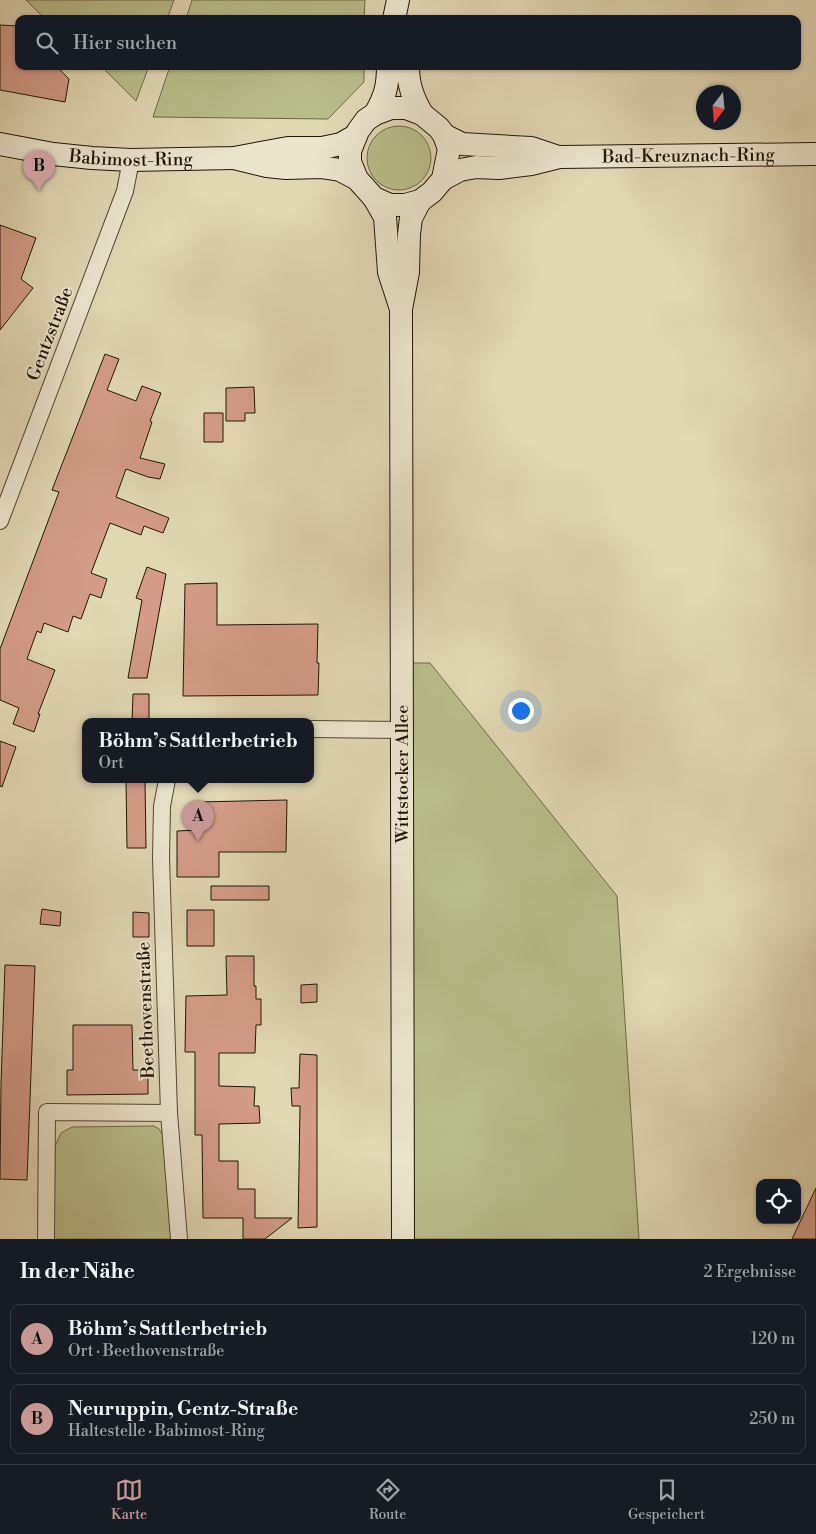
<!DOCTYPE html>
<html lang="de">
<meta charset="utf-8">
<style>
:root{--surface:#171b24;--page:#20242c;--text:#f1f3f6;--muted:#9ea1a6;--line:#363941;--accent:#c59692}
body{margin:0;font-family:"Libre Bodoni",serif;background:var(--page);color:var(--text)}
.controls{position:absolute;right:15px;bottom:15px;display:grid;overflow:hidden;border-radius:10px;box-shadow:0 1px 4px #0004}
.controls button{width:45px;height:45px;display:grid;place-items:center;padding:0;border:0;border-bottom:1px solid var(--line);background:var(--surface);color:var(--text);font:25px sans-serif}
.compass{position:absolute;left:696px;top:85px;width:45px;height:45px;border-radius:50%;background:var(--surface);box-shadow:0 1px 4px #0004;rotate:196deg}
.you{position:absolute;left:520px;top:710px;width:18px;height:18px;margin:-12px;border:4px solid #fff;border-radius:50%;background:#1a73e8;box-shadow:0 0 0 8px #1a73e833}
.badge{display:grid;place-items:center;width:32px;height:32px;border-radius:50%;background:var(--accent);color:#111;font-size:16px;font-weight:700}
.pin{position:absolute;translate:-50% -41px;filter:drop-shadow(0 1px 2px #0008)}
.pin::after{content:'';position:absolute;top:26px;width:18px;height:15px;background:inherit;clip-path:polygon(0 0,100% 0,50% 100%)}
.popup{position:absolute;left:82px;top:718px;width:232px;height:65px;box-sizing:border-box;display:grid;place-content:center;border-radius:10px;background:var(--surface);filter:drop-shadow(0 1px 4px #0005);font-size:16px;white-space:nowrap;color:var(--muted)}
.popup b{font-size:19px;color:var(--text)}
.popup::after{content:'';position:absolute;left:50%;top:100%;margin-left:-10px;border:10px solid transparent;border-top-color:var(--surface)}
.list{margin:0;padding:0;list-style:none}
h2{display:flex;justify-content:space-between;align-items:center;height:65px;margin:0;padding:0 20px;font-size:21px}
h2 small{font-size:16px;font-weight:400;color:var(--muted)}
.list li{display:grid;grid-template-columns:32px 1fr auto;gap:15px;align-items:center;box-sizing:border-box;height:70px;margin:0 10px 10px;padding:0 10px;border:1px solid var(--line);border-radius:10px}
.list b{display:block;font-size:19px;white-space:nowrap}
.list p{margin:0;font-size:16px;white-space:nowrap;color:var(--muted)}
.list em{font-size:16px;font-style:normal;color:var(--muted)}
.icon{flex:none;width:28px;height:28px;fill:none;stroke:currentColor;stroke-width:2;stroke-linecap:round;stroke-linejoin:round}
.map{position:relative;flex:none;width:816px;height:1239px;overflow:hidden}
.search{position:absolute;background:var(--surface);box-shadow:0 1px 4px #0004;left:15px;right:15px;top:15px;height:55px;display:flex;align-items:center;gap:12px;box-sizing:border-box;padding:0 18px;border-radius:10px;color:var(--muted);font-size:19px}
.sheet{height:225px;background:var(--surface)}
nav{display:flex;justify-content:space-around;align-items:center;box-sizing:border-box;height:70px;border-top:1px solid var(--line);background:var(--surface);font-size:14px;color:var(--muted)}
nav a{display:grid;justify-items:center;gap:2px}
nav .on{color:var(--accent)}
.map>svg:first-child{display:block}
.green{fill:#b8bd89;stroke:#6d6946}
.building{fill:#d39b88;stroke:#221504}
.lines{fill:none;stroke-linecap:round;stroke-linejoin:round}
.street-casing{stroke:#524630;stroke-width:18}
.secondary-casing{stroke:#221504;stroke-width:24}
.street{stroke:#ebe5ce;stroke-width:16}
.secondary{stroke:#ebe5ce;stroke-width:22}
.labels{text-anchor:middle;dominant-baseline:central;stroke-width:4;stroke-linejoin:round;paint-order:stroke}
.street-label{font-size:18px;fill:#221504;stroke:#ebe5ce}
</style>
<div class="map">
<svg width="816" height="1239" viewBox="0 0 816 1239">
<rect width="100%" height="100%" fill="#e0d7b3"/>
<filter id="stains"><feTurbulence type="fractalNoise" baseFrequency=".004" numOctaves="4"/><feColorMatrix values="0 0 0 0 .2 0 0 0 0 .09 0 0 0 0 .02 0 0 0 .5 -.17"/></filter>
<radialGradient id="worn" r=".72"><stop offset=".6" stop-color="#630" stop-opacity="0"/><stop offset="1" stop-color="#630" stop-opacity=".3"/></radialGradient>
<path class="green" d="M 26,0 L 174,0 L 167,19 L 53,19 L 49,15 L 45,19 Z
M 192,0 L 365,0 L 364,19 L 186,19 Z
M 101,66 L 149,66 L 136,101 Z
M 170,66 L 364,66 L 364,82 L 328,119 L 153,117 Z
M367 158a32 32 0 1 1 64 0a32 32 0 1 1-64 0Z
M 411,663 L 430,663 L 617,896 L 639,1239 L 412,1239 Z
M 154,1126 L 159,1129 L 163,1135 L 172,1239 L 54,1239 L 55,1146 L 61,1133 L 72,1127 Z"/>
<path class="building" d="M 0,25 L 19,26 L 19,66 L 56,66 L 69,79 L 65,102 L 0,90 Z
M 0,225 L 36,238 L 21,279 L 33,288 L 0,330 Z
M 105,354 L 119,359 L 107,390 L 136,401 L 142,386 L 161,393 L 150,421 L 152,422 L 140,458 L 165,464 L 160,479 L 148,477 L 126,469 L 116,497 L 169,518 L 163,533 L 144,526 L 141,535 L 110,523 L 91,573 L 107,579 L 101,598 L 90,594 L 81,619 L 73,616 L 68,632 L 44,623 L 41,633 L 37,631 L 27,659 L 55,670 L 38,714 L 40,714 L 34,732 L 13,724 L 19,708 L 0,700 L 0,649 L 59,492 L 52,490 Z
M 254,387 L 255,413 L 245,413 L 245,421 L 226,421 L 226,388 Z
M 204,413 L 223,413 L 223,442 L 204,442 Z
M 147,567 L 166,574 L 147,678 L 128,678 L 142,600 L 136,598 Z
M 217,583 L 217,625 L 318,624 L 317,663 L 319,663 L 318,695 L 183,696 L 185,584 Z
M 133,694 L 149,694 L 149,722 L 132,722 Z
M 0,741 L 16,747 L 2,787 L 0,786 Z
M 126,780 L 145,780 L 146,848 L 127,848 Z
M 287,800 L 286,852 L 219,852 L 219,877 L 177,877 L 177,831 L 198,830 L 198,802 Z
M 211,886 L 269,886 L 269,900 L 211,900 Z
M 42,909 L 61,912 L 60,926 L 40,924 Z
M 187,910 L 214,910 L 214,946 L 187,946 Z
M 133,912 L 149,913 L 149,937 L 133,937 Z
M 226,956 L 254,956 L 254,986 L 256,986 L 256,999 L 261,999 L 261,1025 L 256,1025 L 255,1053 L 219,1053 L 219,1086 L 255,1087 L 254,1106 L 259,1106 L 260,1123 L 219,1124 L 219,1161 L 238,1161 L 238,1189 L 255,1189 L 255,1218 L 292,1218 L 265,1239 L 243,1239 L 243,1218 L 203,1218 L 202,1135 L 195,1135 L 195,1052 L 185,1052 L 186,996 L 227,995 Z
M 5,965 L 35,966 L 27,1180 L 0,1179 L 1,1085 Z
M 317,984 L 317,1002 L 301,1003 L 301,985 Z
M 73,1025 L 132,1025 L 133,1070 L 148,1070 L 148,1094 L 67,1095 L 67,1070 L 73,1070 Z
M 300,1054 L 317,1055 L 317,1227 L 298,1228 L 300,1106 L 292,1106 L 291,1088 L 299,1088 Z
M 816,1188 L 816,1239 L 792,1239 Z"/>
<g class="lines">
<defs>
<path id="street" d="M 0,521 L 125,191 L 131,160
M 310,729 L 402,730
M 167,780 L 162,806 L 161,858 L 169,1113 L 179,1239
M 46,1239 L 47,1112 L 169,1113"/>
<g id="secondary">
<path d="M 394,19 L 398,0"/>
<path d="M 408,66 C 408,85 413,98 422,114"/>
<path d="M 375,114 C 385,97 388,86 388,66"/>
<path d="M 444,135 L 462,144 L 531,148 L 558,157"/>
<path id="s1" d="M 0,144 L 53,154 L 92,158 L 131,160 L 234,158 L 288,148 L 322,148 L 341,144 L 355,136"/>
<path d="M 234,158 L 267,166 L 286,168 L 321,167 L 340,170 L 357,179 L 374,198 L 390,205 L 405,205 L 420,201 L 432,192 L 443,179 L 449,149 L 444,135 L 439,128 L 422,114 L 406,108 L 391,108 L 375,114 L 366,120 L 358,131 L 350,151 L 350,162 L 357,179"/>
<path id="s2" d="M 443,179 L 460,170 L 476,167 L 499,168 L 531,164 L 559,157 L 816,154"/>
<path d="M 374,198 L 385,217 L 389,272 L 401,309"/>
<path d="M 403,1239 L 401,309 L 408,272 L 409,234 L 411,218 L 420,201"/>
</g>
</defs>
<use href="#street" class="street-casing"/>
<use href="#secondary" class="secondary-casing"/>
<use href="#street" class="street"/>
<use href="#secondary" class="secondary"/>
</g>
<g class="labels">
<g class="street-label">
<text stroke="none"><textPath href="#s2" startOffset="249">Bad-Kreuznach-Ring</textPath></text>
<text stroke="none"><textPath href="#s1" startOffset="132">Babimost-Ring</textPath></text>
<text transform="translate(50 334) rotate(-69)">Gentzstraße</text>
<text transform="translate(402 774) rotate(-90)">Wittstocker Allee</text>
<text transform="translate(146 1010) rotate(-92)">Beethovenstraße</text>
</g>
</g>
<rect width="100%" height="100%" filter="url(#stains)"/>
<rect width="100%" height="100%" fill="url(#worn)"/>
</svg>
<div class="controls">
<button><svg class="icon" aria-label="locate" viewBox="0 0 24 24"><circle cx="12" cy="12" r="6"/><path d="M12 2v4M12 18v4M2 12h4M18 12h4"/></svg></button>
</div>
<svg class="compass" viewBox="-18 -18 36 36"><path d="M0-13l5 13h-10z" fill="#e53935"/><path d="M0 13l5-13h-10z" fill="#9ea1a6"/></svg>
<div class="you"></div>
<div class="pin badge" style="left:198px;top:841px">A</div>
<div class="popup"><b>Böhm’s Sattlerbetrieb</b>Ort</div>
<div class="pin badge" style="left:39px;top:191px">B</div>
<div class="search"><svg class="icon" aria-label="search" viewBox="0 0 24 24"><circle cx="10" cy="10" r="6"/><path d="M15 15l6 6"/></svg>Hier suchen</div>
</div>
<section class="sheet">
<h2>In der Nähe<small>2 Ergebnisse</small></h2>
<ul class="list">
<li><span class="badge">A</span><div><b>Böhm’s Sattlerbetrieb</b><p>Ort · Beethovenstraße</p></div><em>120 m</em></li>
<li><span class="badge">B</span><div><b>Neuruppin, Gentz-Straße</b><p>Haltestelle · Babimost-Ring</p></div><em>250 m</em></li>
</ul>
</section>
<nav>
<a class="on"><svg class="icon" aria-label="map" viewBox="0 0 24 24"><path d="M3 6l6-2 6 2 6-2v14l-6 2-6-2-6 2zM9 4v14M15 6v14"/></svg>Karte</a>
<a><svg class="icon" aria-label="directions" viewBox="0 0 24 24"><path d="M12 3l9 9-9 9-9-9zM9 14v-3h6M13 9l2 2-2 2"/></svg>Route</a>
<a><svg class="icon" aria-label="saved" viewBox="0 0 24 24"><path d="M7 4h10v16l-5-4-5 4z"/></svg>Gespeichert</a>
</nav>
